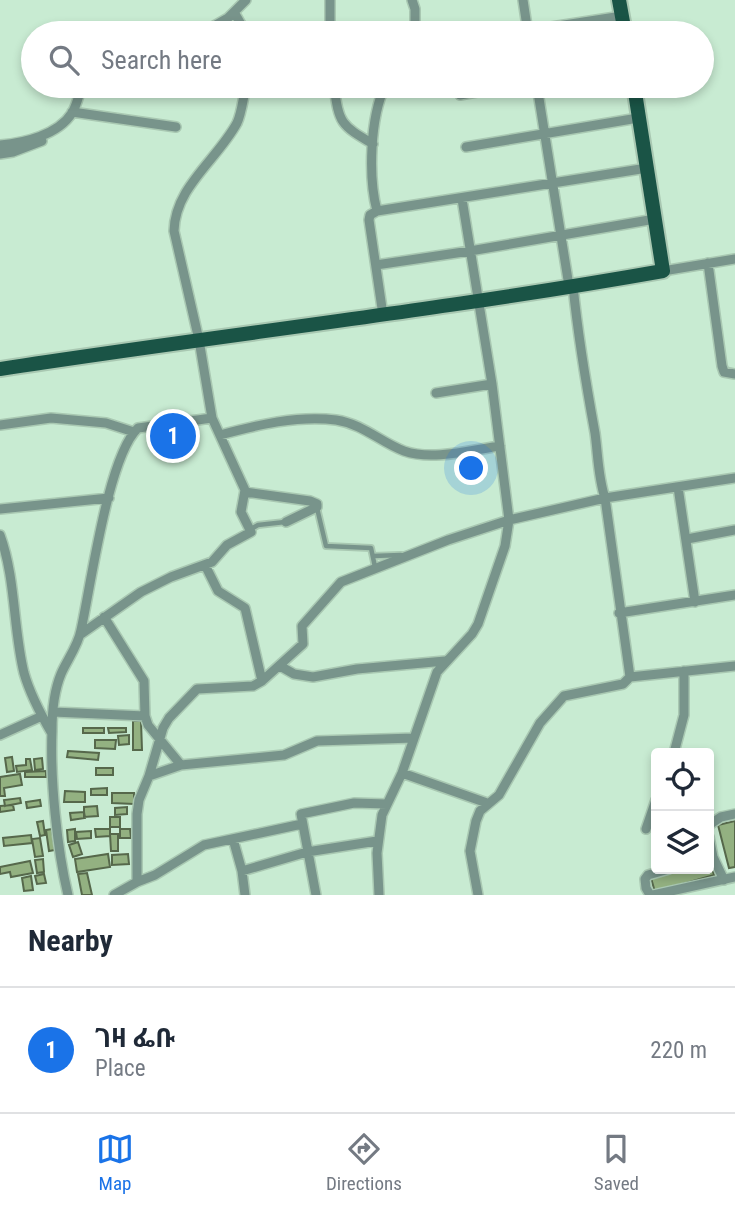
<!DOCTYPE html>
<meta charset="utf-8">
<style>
:root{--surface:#fff;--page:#f2f2f3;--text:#1f2937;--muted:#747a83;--line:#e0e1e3;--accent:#1a73e8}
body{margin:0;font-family:"Roboto Condensed","Noto Sans Ethiopic",sans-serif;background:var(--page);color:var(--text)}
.controls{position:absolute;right:21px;bottom:21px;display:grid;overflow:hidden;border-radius:7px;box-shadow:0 4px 10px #0003}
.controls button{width:63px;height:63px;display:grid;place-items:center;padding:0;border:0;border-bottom:2px solid var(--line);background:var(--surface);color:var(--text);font:35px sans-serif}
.you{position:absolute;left:472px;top:469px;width:24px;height:24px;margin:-18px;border:5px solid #fff;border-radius:50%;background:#1a73e8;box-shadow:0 0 0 10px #1a73e833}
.badge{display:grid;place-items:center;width:46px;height:46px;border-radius:50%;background:var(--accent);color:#fff;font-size:23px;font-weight:700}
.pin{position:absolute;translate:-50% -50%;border:4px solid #fff;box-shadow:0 2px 7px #0006}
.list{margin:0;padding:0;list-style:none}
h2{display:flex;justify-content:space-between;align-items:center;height:91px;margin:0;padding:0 28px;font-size:30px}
h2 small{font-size:23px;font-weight:400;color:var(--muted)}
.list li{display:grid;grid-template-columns:46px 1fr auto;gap:21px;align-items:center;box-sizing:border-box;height:126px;padding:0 28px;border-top:2px solid var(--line)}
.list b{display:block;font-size:26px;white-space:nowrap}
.list p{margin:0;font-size:23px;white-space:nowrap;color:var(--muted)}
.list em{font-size:23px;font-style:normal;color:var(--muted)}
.icon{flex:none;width:38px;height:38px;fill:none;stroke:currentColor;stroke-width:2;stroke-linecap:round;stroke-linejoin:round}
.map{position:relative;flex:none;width:735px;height:895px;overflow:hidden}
.search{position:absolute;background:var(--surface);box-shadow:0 4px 10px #0003;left:21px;right:21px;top:21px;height:77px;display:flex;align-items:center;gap:18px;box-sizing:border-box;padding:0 24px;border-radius:38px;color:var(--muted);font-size:26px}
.sheet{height:217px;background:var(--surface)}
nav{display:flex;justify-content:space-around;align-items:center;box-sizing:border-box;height:98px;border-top:2px solid var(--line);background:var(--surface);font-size:19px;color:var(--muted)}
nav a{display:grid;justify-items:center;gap:4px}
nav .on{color:var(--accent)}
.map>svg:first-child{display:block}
.building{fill:#93b181;stroke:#56684b;stroke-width:2}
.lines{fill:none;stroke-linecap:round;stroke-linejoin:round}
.service-casing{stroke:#a9c8b2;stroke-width:8}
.minor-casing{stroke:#a9c8b2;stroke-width:12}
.primary-casing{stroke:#a9c8b2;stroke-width:18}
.service{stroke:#78948b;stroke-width:4.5}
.minor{stroke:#78948b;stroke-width:9}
.primary{stroke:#1a5446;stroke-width:14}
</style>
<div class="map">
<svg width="735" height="895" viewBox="0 0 735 895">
<rect width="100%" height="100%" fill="#c8ebd2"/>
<path class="building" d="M 133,721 L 141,721 L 142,750 L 133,750 Z
M 83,728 L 104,728 L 104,733 L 83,733 Z
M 108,728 L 126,728 L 126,732 L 109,733 Z
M 129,735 L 129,744 L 119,745 L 118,736 Z
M 95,740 L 116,740 L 115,749 L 95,748 Z
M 68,751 L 99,753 L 98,760 L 67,757 Z
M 12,757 L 14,771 L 7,772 L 5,758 Z
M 42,758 L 43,769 L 35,770 L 34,759 Z
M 26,759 L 30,759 L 32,770 L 17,772 L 16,766 L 26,765 Z
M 96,768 L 113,768 L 113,775 L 96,775 Z
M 46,771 L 46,777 L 25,777 L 25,772 Z
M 20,774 L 22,785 L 4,788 L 5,796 L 0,796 L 0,777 Z
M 107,788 L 107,795 L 91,795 L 91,789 Z
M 65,791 L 85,792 L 85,802 L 64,802 Z
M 112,793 L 134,793 L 134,804 L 112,803 Z
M 20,798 L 21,803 L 5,806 L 4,800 Z
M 40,800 L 41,806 L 27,808 L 26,802 Z
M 13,805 L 14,810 L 0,812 L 0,806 Z
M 97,806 L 98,816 L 84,817 L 84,807 Z
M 127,807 L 127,814 L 115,815 L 115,808 Z
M 84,812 L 85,818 L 71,820 L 70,813 Z
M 110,817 L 120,817 L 120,827 L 110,827 Z
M 43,821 L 45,835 L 40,836 L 37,822 Z
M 735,821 L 735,867 L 729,868 L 718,825 Z
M 52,829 L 55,850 L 49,851 L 46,830 Z
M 75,829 L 75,841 L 68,842 L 67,830 Z
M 95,829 L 110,829 L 110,836 L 96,837 Z
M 120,829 L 130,829 L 131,838 L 120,838 Z
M 91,831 L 91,838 L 77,839 L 76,832 Z
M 110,834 L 118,834 L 118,851 L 111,851 Z
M 31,835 L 32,843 L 4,846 L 3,838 Z
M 40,838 L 43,856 L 35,857 L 32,839 Z
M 78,842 L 82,854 L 73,857 L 69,845 Z
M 108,854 L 110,867 L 77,872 L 75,859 Z
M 128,854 L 129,864 L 112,865 L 112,855 Z
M 43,859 L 44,872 L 37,873 L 35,860 Z
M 30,861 L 33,873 L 11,877 L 10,872 L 0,874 L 0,867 Z
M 710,861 L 714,875 L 655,892 L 651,878 L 684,869 L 709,869 Z
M 87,873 L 92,895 L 82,895 L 78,874 Z
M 44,874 L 46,883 L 37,884 L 35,876 Z
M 31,876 L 33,890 L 24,891 L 22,878 Z"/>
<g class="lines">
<defs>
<path id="service" d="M 317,508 L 326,546 L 371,548 L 375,567
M 251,529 L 258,525 L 285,522
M 373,556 L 401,555"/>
<path id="minor" d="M 330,0 L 330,33
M 412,0 L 415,9 L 415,33
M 523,0 L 528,33
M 234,12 L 246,33
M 116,33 C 129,28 142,29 156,33
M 202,33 L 228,18 L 246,0
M 513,33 L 622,16
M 334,86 C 339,124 341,125 373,144
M 537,86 L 569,286
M 460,95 L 511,86
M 72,112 L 176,127
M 0,145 C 24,143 58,135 72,113 C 77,105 79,94 82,86
M 466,147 L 638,118
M 0,154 L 13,152 L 42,141
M 377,211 C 368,177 370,118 385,86
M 708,263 L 722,366 L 724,372 L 735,374
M 376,265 L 470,251 L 655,219
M 663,271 L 735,259
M 573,286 C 578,336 586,384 595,433 C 598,455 598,477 605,498 L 630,677 L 735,666
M 383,315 L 369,220 L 370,215 L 377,211 L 647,168
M 436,393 L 492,384
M 0,425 L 51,418 L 106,423 L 134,432
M 220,435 C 257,425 298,415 336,420 C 363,424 380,442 404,451 C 432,461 471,450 500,446
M 678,487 L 695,602
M 245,492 L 310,501 L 317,504 L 317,507 L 286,522
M 0,509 L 109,498
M 0,535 C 16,579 13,629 24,673 C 30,694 40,713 51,732
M 687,539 L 735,530
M 205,565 L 218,591 L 245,608 L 262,681
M 619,613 L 735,595
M 104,617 L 144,681 L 145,716 L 148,725 L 181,765
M 81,634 L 141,592 L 171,577 L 212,562 L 227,545 L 251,532 L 241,512 L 245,490 L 212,418
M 280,666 L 294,674 L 313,677 L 357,669 L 445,661
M 53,712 L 145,716
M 0,735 L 42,716
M 674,753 L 684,715 L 684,671
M 402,773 L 487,803
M 149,776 L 181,765 L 284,755 L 317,741 L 414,738
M 709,825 L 721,817 L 735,814
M 646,829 L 656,800
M 709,837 L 713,857 L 724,880
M 233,839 L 242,871 L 245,895
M 242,871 L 307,852 L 377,841
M 137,882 L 137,814 L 139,800 L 149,776 L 163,728 L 169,718 L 197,689 L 253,686 L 262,681 L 303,644 L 302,626 L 341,582 L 448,540 L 509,520 L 605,498 L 735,478
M 68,895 C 57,849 50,779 52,731 C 52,712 54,691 61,674 C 67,660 78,646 81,630 C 91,585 108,456 138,428 L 212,418 L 199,340 L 174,231 C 175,187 217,160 237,123 C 242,112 243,98 246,86
M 114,895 L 137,882 L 155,875 L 204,845 L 302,824
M 316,895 L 301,814 L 354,803 L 387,804
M 379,895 L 377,853 L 382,815 L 402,773 L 437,672 L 472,634 L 478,624 L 505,546 L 509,520 L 492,384 L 462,199
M 478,895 L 470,851 L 476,821 L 480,811 L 499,795 L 540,723 L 564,696 L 623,684 L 630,677
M 650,895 L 646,888 L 645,879 L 648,875 L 669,869
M 653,895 L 735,877"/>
<path id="primary" d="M 619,0 L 625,33
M 0,369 C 221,335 443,310 663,271 L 634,86"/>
</defs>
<use href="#service" class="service-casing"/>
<use href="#minor" class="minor-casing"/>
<use href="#primary" class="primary-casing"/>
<use href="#service" class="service"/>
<use href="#minor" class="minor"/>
<use href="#primary" class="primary"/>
</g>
</svg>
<div class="controls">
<button><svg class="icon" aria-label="locate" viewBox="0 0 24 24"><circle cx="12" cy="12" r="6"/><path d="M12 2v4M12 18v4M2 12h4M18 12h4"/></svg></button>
<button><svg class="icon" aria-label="layers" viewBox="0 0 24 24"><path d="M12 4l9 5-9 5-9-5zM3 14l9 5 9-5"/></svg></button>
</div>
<div class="you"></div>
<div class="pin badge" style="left:173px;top:436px">1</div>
<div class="search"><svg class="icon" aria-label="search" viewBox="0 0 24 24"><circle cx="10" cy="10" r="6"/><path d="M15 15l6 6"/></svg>Search here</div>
</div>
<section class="sheet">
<h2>Nearby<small></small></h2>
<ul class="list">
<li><span class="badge">1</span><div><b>ገዛ ፌቡ</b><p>Place</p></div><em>220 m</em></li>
</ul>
</section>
<nav>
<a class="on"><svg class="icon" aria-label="map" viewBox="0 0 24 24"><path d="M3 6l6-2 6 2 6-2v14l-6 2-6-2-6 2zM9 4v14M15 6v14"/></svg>Map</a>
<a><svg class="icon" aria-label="directions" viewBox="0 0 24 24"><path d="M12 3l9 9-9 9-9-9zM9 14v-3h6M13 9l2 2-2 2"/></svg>Directions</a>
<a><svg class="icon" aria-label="saved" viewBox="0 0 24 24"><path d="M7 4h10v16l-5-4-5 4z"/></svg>Saved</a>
</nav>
